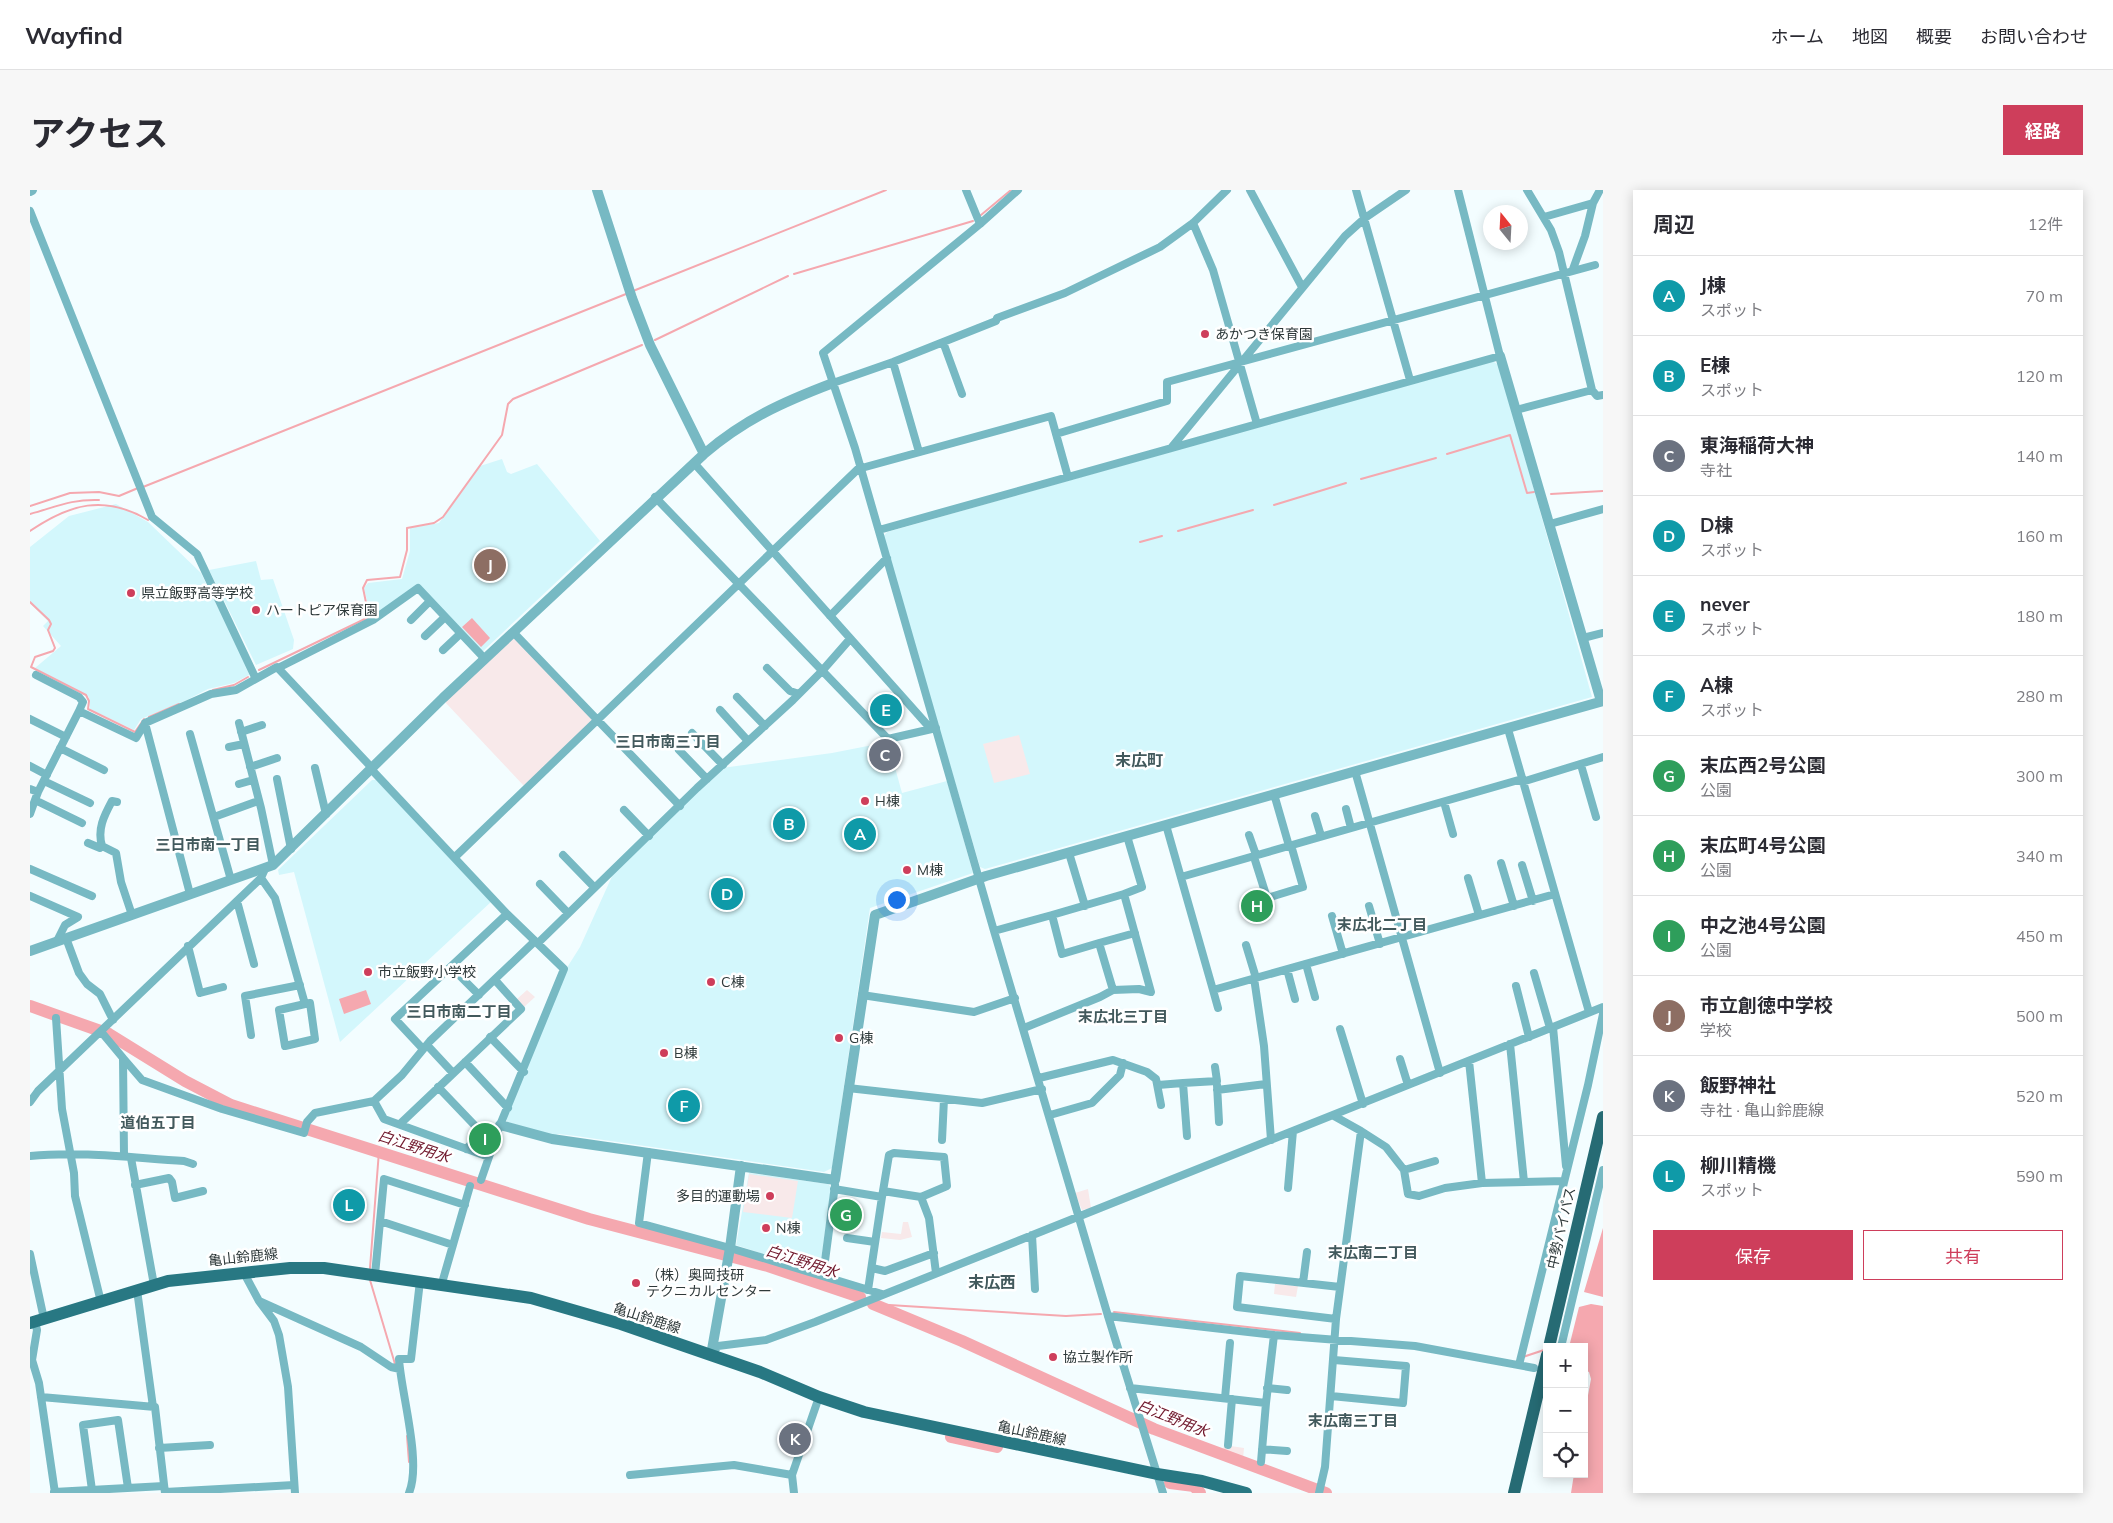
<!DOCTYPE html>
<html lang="ja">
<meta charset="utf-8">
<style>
:root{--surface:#fff;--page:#f7f7f7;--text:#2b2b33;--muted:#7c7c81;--line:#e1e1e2;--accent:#ce3e5b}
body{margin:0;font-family:Mulish,"Noto Sans JP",sans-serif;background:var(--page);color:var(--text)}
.controls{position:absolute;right:15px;bottom:15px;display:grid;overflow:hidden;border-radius:0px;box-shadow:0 2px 12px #0003}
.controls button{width:45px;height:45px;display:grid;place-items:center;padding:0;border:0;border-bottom:1px solid var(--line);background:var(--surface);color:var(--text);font:25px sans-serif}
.compass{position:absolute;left:1453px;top:15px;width:45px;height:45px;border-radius:50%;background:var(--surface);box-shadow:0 2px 12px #0003;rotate:342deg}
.you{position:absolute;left:866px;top:709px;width:18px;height:18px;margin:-12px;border:4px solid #fff;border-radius:50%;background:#1a73e8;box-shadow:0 0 0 8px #1a73e833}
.badge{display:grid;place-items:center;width:32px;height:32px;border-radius:50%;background:var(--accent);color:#fff;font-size:16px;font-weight:700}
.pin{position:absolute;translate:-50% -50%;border:2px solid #fff;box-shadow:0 1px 5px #0006}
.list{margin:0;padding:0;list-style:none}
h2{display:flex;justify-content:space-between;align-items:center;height:65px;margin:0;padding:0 20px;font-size:21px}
h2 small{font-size:16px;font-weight:400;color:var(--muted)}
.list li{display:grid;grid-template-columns:32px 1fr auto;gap:15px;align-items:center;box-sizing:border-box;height:80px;padding:0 20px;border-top:1px solid var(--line)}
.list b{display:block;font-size:19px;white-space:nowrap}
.list p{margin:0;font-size:16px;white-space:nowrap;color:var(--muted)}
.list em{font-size:16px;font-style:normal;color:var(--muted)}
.actions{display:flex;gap:10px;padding:15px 20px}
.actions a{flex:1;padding:11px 0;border:1px solid var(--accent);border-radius:0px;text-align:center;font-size:18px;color:var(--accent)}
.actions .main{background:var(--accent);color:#fff}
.icon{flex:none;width:28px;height:28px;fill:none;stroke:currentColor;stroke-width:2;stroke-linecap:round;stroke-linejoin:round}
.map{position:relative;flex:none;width:1573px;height:1303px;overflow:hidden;border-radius:0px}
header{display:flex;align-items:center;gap:30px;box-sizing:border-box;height:70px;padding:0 25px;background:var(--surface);border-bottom:1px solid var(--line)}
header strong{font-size:24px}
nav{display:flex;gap:28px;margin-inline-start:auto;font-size:18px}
.intro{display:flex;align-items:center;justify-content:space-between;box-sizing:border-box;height:120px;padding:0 30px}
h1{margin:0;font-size:35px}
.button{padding:12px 22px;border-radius:0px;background:var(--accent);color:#fff;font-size:18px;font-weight:700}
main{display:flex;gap:30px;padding:0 30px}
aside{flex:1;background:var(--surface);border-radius:0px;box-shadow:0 2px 12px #0003}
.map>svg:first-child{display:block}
.built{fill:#d3f7fc}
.green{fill:#f8e9ea}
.water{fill:#f5a8af}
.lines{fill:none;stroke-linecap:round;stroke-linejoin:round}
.stream{stroke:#f5a8af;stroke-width:2}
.river{stroke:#f5a8af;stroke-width:12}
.minor{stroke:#77b9c3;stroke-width:8}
.tertiary{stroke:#77b9c3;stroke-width:10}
.primary{stroke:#287883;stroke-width:12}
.trunk{stroke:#266b74;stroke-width:12}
.poi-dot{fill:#ce3e5b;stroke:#fff;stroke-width:2}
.labels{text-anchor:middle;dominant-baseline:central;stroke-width:5;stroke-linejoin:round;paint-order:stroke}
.poi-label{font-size:14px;fill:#2e393a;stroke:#fff;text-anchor:start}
.street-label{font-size:14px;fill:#2e393a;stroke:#fff}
.neighbourhood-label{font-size:15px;font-weight:bold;fill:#42595c;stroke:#fff}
.water-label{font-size:15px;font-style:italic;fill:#6f172b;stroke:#fff}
.quarter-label{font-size:16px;font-weight:bold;fill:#42595c;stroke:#fff}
</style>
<header>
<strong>Wayfind</strong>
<nav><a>ホーム</a><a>地図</a><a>概要</a><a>お問い合わせ</a></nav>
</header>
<div class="intro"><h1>アクセス</h1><a class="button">経路</a></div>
<main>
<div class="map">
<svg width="1573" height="1303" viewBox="0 0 1573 1303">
<rect width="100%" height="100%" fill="#f3fdff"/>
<path class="built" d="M 1462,171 L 1469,175 L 1562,507 L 955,679 L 950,677 L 853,347 L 857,342 Z
M 472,269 L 477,282 L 481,284 L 507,274 L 570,351 L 451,463 L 388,395 L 341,427 L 334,398 L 338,393 L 372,389 L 380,361 L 380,338 L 409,333 L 450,276 Z
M 86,314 L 118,332 L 171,383 L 218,478 L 219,485 L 204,493 L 178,499 L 157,510 L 111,529 L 104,540 L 60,519 L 59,507 L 5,478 L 31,456 L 13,436 L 18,431 L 0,413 L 0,357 L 39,326 Z
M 226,371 L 231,390 L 243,389 L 264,450 L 263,459 L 226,475 L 179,380 Z
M 858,552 L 872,603 L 917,591 L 943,683 L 840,718 L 802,978 L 794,982 L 546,946 L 528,944 L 524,946 L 477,932 L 476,929 L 538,776 L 550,757 L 584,682 L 692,578 L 802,563 Z
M 342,590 L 346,590 L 462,711 L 310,852 L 264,682 L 249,685 L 248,680 Z
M 719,983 L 798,994 L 801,997 L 790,1078 L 785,1081 L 706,1055 Z"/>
<path class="green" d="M 484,446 L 565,530 L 494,596 L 415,512 Z
M 989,545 L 1000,584 L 964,593 L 953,554 Z
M 1233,703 L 1234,708 L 1231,709 L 1235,723 L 1224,726 L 1219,707 Z
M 497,800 L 505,807 L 494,817 L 487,809 Z
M 455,942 L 464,945 L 460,959 L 455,961 L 444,958 L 443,954 Z
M 719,984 L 768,991 L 762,1028 L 713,1022 Z
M 1058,999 L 1061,1018 L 1052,1020 L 1045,1003 Z
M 805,1021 L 828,1024 L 828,1029 L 804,1026 Z
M 873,1032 L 878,1032 L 882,1047 L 870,1050 L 851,1048 L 852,1042 L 871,1044 Z
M 1245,1094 L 1268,1096 L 1266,1107 L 1244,1104 Z
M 1194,1255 L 1214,1258 L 1213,1269 L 1193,1261 Z"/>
<path class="water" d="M 442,428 L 460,448 L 451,457 L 432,437 Z
M 336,800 L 341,814 L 314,824 L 309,809 Z
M 1573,1038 L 1573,1107 L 1554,1102 Z
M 1561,1114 L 1573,1116 L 1573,1303 L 1541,1303 L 1544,1284 L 1554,1284 L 1554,1227 L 1561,1189 L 1559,1182 L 1554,1180 L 1554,1157 L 1539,1157 L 1549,1117 Z"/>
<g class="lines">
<path class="stream" d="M 951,25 L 981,0
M 764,84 L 943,31
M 603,101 L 856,0
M 625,150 L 758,86
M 1417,264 L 1480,245 L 1497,303 L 1504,302
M 1331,289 L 1406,268
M 113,297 L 596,104
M 1521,304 L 1573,301
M 1244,315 L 1316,293
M 0,316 L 40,303 L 69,302 L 89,306 L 108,298
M 0,324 C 26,317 41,309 69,310
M 0,341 C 40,314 74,304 118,330
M 1148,341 L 1223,320
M 1110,352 L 1132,346
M 0,412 L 19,430 L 21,434 L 18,440 L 25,458 L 23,461 L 5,467 L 1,477 L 56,505 L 59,511 L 58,519 L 105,542 L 114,529
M 229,480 L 339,427 L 333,398 L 337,390 L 370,387 L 377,360 L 377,338 L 404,333 L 413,327 L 472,245 L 478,214 L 483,209 L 612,155
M 183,500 L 204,495 L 218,487
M 119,527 L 149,514
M 340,1078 L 349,961
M 340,1090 L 365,1174
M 843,1114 L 1036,1126 L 1071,1124
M 1084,1122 L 1270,1143
M 1493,1167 L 1514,1160
M 377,1246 L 379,1272"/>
<path class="river" d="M 0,816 L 79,844 L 155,891 L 201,915 L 559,1029 L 738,1076 L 830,1107
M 843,1114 L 932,1151 L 1124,1239 L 1296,1303
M 921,1247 L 967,1257
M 1140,1293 L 1164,1296 L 1170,1303"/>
<path class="minor" d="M 936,0 L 950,34
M 988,0 L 950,34 L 793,163 L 825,258 L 964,741 L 1078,1126 L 1133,1303
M 1220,0 L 1272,97
M 1326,0 L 1380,190
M 1497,0 L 1521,40 L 1529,62 L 1562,200 L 1567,206 L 1573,205
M 0,21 L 122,327 L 167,364 L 225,487
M 1514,27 L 1563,13 L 1570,0
M 1163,33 L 1183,80 L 1227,234
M 1543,79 L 1555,46 L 1563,13
M 913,152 L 932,204
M 863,172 L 889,262
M 803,193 L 863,172 L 966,131 L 967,128 L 1035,103 L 1130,57 L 1163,33 L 1197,0
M 1486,220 L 1562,200
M 1026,244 L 1137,211 L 1137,192 L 1565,75
M 1141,258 L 1315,46 L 1335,28 L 1376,0
M 664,273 L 901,539
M 625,307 L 858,549 L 906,538
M 1520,334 L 1573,319
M 849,340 L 1470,166 L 1428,0
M 800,426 L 857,368
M 381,430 L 400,411
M 483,442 L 650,616
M 395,446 L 415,427
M 1553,448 L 1573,443
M 413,460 L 430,444
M 248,478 L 343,430 L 388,398 L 455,469
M 737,478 L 760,501 L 769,504
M 6,485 L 49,507 L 53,512 L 49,521 L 106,548 L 114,535
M 707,507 L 735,536
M 690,520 L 718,551
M 0,529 L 36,547
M 209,533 L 231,618 L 243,675
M 1478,539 L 1559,822
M 211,542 L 232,535
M 662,543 L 693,575
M 160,544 L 201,690
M 199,557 L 214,554
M 30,558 L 74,580
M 649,560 L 677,589
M 1551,575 L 1566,627
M 0,576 L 17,585
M 220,577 L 247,568
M 285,578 L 296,624
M 342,580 L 477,724 L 534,779 L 470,935 L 451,990
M 1325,581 L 1410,883
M 247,589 L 261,659
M 14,591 L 60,613
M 1492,592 L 1573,567
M 209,594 L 223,590
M 0,599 L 8,602 L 49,521
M 8,602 L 5,610 L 52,633
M 1244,604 L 1259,656
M 87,612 L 82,611 C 74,626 67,639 72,656 L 86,663 L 91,692 L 102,725
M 1414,612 L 1423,644
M 1316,619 L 1321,638
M 594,620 L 619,646
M 0,624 L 5,610
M 1285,626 L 1291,646
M 184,627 L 228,611
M 1136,635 L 1183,800 L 1525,704
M 1219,645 L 1226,665
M 58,653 L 70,658 L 72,656
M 1039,663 L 1055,716
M 533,665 L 564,697
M 425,667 L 828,279 L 1021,226 L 1038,287
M 1224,667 L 1237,708 L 1273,697 L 1261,655
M 1471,673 L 1484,716
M 1492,675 L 1503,711
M 0,679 L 62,706
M 1151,687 L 1492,589
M 231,688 L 245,708 L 275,814 L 249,820 L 255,856 L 285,849 L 280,813 L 275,814
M 1438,688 L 1449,725
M 510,694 L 538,723
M 160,704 L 115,533 L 181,504 L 206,500 L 247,477 L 343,579
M 1094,704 L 1112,697 L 1097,646
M 0,706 L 48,727 L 35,735 L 27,751
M 207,711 L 224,774
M 1339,716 L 1350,754
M 1302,726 L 1313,764
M 964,741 L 1022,725
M 36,748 L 49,783 L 57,794 L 70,804 L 83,830
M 508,753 L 667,598 L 763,510 L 792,481 L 820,449
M 1069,753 L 1105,743
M 1216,755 L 1226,788
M 158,756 L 170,803 L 193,797
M 1276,774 L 1285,807
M 421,777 L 449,805
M 1257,779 L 1265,809
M 1504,783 L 1520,838
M 1224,788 L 1234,856 L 1241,950
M 1486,796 L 1499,847
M 1183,800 L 1188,818
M 832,805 L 944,822 L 985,808
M 26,828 L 32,919 L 44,983 L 45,1006 L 71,1112
M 1523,837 L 1536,976
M 994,838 L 1070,807 L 1083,800 L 1109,799 L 1121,802 L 1094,704 L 1022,725 L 1032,764 L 1069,753 L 1083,800
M 1310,839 L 1333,914
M 68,844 L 73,844 L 93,868 L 94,966
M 221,845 L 215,806 L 270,795
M 460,847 L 494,882
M 1480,854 L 1494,992
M 397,855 L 423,883
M 393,859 L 365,829 L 477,724
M 93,868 L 112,890 L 192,919 L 274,943 L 277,932 L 285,923 L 344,911
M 1370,869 L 1378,895
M 435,872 L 478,918
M 1009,888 L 1083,870 L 1117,882 L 1126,889 L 1131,915
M 1153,893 L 1187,891 L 1185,877
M 1128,895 L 1153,893 L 1157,946
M 1187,895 L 1189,932
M 408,897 L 452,943 L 436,959
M 818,898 L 952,913 L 1012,899
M 1187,900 L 1236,894
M 0,912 L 8,901 L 231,688 L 235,679
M 1020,925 L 1062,913 L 1090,885 L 1093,873
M 370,934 L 491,819 L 465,790
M 1331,941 L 1356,957 L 1374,980 L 1405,971
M 912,950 L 914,909
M 618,962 L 609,1033 L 700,1058 L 852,1104
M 0,966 C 51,961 103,968 154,971 L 163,974
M 459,967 L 354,929 L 344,911 L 372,885 L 400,851 L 505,751
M 101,968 L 124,1095
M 1374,980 L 1378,1004 L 1389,1006 L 1415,998 L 1452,993 L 1439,871
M 1452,993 L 1534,991
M 105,995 L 139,988 L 142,992 L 145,1008 L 173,1001
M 1258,998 L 1263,941
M 804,999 L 852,1007 L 859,965 L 864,963 L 914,967 L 917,996 L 891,1007 L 853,1001
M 891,1007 L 899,1028 L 906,1083
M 350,1031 L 423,1055
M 1002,1045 L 1005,1099
M 817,1048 L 845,1052
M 0,1064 L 14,1129
M 842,1078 L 855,1081 L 904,1063
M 214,1083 L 229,1111 L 331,1157 L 361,1177 L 370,1179
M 345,1085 L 354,989 L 435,1015
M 793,1086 L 805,995
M 412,1093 L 440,996
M 1273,1093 L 1277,1062
M 107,1100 L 123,1217
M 838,1100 L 852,1007
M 229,1111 L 244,1131 L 249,1145 L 258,1197 L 265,1303
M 1078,1126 L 1244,1145
M 1306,1129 L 1207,1117 L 1210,1086 L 1310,1097
M 5,1132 L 7,1140 L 2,1170 L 9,1193 L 25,1303
M 1531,1157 L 1573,980
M 682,1164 L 688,1156 L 736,1150 L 785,1132 L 1573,817
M 1489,1175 L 1558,895 L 1573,824
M 1100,1198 L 1236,1213 L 1244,1145 L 1385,1156 L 1504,1178
M 1237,1198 L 1257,1200
M 1301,1206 L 1373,1213 L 1376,1176 L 1304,1170
M 11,1207 L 125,1217 L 135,1303
M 1195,1208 L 1200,1153
M 1198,1255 L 1202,1209
M 129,1258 L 180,1255
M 1232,1259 L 1257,1261
M 1231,1272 L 1236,1213
M 600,1285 L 704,1275 L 762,1285
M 62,1300 L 53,1235 L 88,1230 L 98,1298
M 24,1302 L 134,1296
M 135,1302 L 264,1295
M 379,1303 C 392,1272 371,1203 369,1169 L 381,1169 L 390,1091
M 764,1303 L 762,1285 L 789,1207
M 1289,1303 L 1295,1277 L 1306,1129 L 1331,941 L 1304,926"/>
<path class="tertiary" d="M 567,0 L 602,108 L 620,155 L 674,264
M 0,1 L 2,0
M 1470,166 L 1571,511
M 0,761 L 243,675 L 413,508 L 674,264 C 715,229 753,212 803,193
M 470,935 L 522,949 L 805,990 L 845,725 L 956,686 L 1573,511
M 681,1165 L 700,1058 L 711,976"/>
<path class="primary" d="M 0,1133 L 138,1091 L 260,1078 L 294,1078 L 501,1108 L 591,1134 L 730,1182 L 789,1207 L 834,1222 L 1127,1284 L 1172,1291 L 1216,1303"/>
<path class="trunk" d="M 1519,1157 L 1573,927
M 1484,1303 L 1517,1165"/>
</g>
<g class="poi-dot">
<circle cx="1175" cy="144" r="5"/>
<circle cx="101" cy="403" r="5"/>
<circle cx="226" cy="420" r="5"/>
<circle cx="835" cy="611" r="5"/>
<circle cx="877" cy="680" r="5"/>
<circle cx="338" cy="782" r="5"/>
<circle cx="681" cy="792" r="5"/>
<circle cx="809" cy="848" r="5"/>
<circle cx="634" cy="863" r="5"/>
<circle cx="740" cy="1006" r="5"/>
<circle cx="736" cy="1038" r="5"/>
<circle cx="606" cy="1093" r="5"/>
<circle cx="1023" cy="1167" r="5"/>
</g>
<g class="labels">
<g class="poi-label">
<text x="1185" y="144">あかつき保育園</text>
<text x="111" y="403">県立飯野高等学校</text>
<text x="236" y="420">ハートピア保育園</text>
<text x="845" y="611">H棟</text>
<text x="887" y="680">M棟</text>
<text x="348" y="782">市立飯野小学校</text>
<text x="691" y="792">C棟</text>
<text x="819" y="848">G棟</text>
<text x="644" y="863">B棟</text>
<text x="730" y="1006" text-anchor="end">多目的運動場</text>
<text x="746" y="1038">N棟</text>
<text x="616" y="1085">（株）奥岡技研<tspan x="616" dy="16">テクニカルセンター</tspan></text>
<text x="1033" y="1167">協立製作所</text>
</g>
<g class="street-label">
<text transform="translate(1531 1038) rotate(-77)">中勢バイパス</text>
<text transform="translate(213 1067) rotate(-6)">亀山鈴鹿線</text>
<text transform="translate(617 1128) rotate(18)">亀山鈴鹿線</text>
<text transform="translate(1002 1243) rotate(12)">亀山鈴鹿線</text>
</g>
<g class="neighbourhood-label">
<text x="638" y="551">三日市南三丁目</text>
<text x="178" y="654">三日市南一丁目</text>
<text x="1352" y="734">末広北二丁目</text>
<text x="429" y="821">三日市南二丁目</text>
<text x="1093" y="826">末広北三丁目</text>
<text x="128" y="932">道伯五丁目</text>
<text x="1343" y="1062">末広南二丁目</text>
<text x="1323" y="1230">末広南三丁目</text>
</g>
<g class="water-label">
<text transform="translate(384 956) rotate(18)">白江野用水</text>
<text transform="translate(772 1071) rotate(18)">白江野用水</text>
<text transform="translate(1143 1228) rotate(22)">白江野用水</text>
</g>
<g class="quarter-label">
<text x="1109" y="570">末広町</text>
<text x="962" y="1092">末広西</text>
</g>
</g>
</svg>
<div class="controls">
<button>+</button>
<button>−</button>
<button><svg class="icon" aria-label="locate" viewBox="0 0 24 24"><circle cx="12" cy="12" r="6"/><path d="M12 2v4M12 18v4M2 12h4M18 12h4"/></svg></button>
</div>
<svg class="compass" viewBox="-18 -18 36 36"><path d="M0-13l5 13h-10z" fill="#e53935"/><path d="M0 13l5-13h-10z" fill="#7c7c81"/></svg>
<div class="you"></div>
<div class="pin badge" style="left:830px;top:644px;background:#0f9aa8">A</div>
<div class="pin badge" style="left:759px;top:634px;background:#0f9aa8">B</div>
<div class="pin badge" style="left:855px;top:565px;background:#6b7280">C</div>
<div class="pin badge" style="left:697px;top:704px;background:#0f9aa8">D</div>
<div class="pin badge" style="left:856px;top:520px;background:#0f9aa8">E</div>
<div class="pin badge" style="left:654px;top:916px;background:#0f9aa8">F</div>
<div class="pin badge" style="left:816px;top:1025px;background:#2e9e5b">G</div>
<div class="pin badge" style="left:1227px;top:716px;background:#2e9e5b">H</div>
<div class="pin badge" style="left:455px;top:949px;background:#2e9e5b">I</div>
<div class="pin badge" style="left:460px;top:375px;background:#8d6e63">J</div>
<div class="pin badge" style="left:765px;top:1249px;background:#6b7280">K</div>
<div class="pin badge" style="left:319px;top:1015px;background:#0f9aa8">L</div>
</div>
<aside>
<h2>周辺<small>12件</small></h2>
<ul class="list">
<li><span class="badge" style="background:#0f9aa8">A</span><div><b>J棟</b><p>スポット</p></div><em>70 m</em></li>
<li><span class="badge" style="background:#0f9aa8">B</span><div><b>E棟</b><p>スポット</p></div><em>120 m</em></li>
<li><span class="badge" style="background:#6b7280">C</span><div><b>東海稲荷大神</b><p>寺社</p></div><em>140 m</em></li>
<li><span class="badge" style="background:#0f9aa8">D</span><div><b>D棟</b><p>スポット</p></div><em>160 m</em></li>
<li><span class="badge" style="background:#0f9aa8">E</span><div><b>never</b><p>スポット</p></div><em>180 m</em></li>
<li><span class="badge" style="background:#0f9aa8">F</span><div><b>A棟</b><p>スポット</p></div><em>280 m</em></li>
<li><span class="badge" style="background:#2e9e5b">G</span><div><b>末広西2号公園</b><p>公園</p></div><em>300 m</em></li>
<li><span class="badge" style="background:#2e9e5b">H</span><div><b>末広町4号公園</b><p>公園</p></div><em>340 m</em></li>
<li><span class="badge" style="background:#2e9e5b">I</span><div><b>中之池4号公園</b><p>公園</p></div><em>450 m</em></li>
<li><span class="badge" style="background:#8d6e63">J</span><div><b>市立創徳中学校</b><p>学校</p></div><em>500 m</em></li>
<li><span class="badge" style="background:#6b7280">K</span><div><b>飯野神社</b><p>寺社 · 亀山鈴鹿線</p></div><em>520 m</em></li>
<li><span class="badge" style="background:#0f9aa8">L</span><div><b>柳川精機</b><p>スポット</p></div><em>590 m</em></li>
</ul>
<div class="actions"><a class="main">保存</a><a>共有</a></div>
</aside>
</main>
